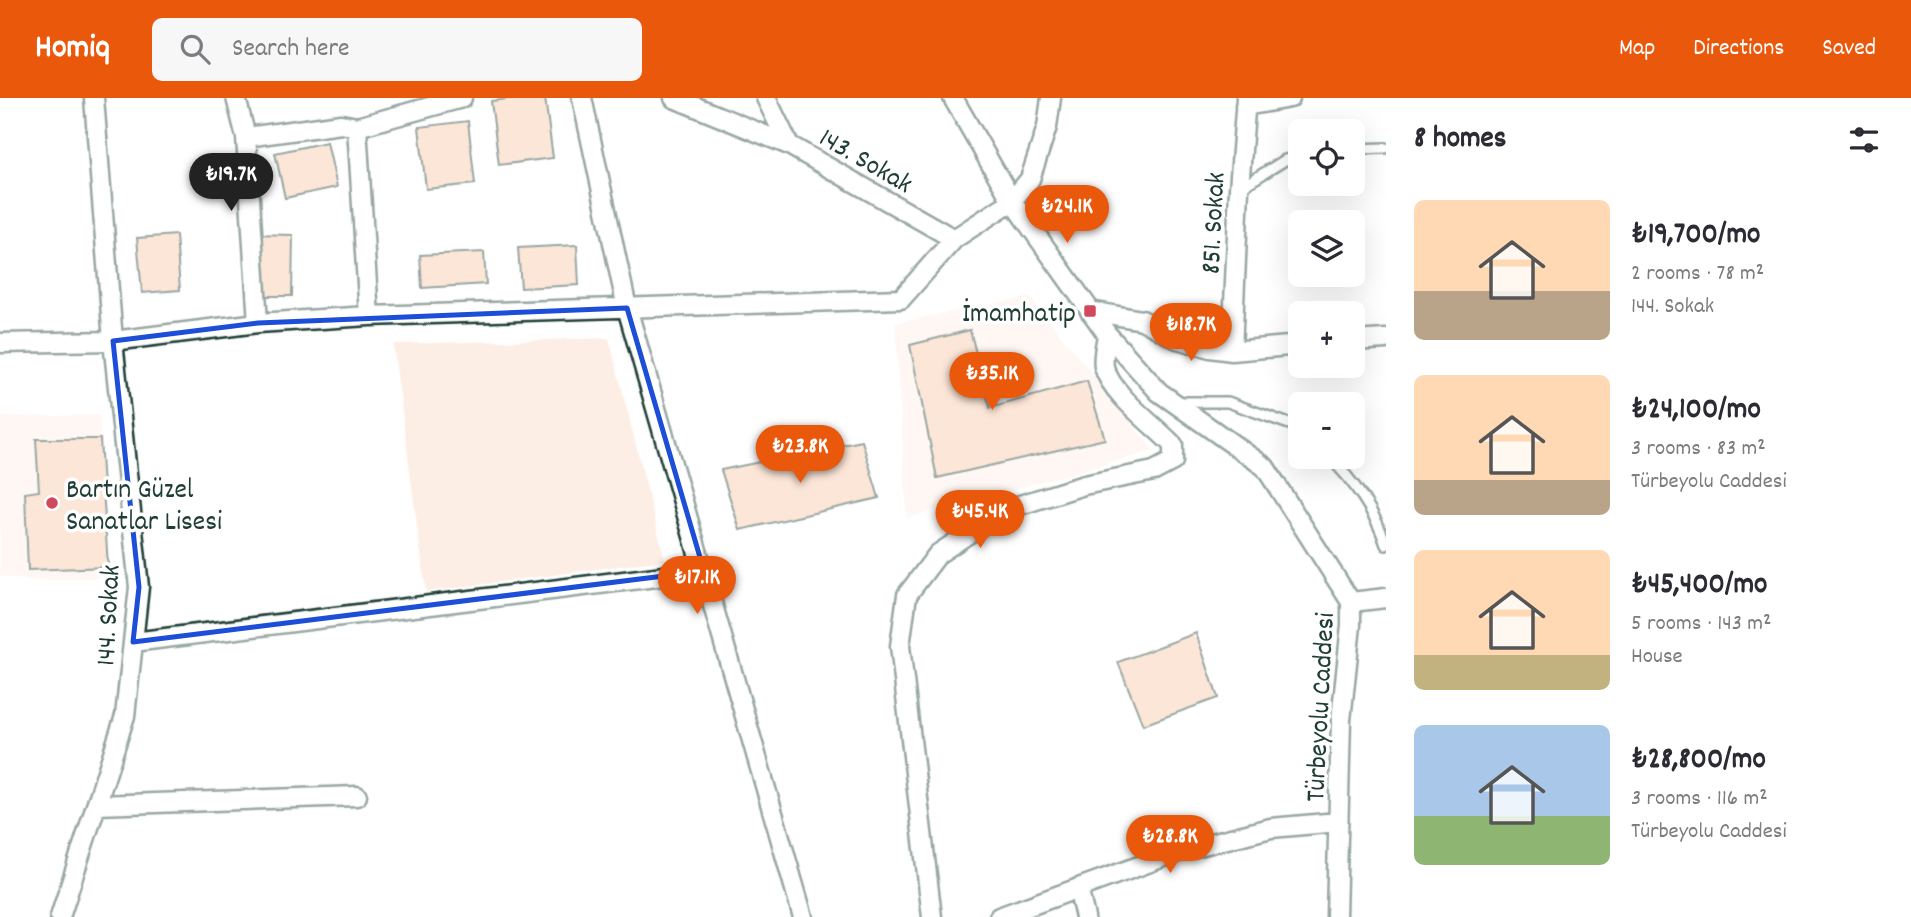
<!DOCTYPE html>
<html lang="en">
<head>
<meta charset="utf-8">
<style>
  :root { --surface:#fff; --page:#f7f7f7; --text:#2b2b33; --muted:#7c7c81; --accent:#ea580c }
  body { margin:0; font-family:Dekko,sans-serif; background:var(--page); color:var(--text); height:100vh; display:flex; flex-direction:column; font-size:26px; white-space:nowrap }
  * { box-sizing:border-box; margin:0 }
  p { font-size:23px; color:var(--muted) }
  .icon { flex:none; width:38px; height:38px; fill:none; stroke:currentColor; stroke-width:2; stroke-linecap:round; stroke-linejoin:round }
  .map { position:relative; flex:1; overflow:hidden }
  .side { display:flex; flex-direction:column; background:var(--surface); width:525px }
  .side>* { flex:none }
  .controls { position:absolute; left:1288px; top:21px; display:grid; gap:14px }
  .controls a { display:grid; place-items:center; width:77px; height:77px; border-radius:10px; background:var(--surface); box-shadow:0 7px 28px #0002; font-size:35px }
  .price { position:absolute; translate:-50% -60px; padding:0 16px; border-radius:24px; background:var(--accent); color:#fff; font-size:23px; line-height:46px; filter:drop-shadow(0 2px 4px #0008) }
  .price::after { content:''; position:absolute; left:50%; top:42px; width:21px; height:16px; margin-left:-10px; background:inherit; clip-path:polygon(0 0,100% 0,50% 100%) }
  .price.current { background:#222; color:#fff }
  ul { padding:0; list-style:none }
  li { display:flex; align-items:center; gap:21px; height:175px; padding:0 28px }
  li span { display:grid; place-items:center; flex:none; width:196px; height:140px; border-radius:10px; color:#555 }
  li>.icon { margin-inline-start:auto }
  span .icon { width:84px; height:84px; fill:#fffc; stroke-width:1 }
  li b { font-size:30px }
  h2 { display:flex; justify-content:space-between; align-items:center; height:84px; padding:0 28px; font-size:30px }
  header { display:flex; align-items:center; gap:42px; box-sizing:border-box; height:98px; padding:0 35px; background:var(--accent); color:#fff }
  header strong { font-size:33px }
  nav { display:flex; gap:38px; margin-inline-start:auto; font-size:24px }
  .search { width:490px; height:63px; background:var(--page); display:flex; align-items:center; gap:18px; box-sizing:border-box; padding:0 24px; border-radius:10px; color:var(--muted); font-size:26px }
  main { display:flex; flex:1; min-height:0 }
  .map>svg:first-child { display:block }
  .built { fill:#fdeee5 }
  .building { fill:#f8c8a7; stroke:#1f3d34; stroke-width:2 }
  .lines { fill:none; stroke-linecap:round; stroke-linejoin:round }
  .lane-casing { stroke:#1f3d34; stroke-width:14 }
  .street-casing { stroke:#1f3d34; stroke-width:23 }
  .lane { stroke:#fff; stroke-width:9 }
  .street { stroke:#fff; stroke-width:18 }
  .marked { fill:none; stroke:#1d4ed8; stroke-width:5; stroke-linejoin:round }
  .poi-dot { fill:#d1495b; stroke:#fff; stroke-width:2.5 }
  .labels { text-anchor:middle; stroke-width:7; stroke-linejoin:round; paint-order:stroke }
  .street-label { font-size:28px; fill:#1f3d34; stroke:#fff }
  .poi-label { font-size:28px; fill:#1f3d34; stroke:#fff; text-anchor:end }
</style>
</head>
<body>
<header>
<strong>Homiq</strong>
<div class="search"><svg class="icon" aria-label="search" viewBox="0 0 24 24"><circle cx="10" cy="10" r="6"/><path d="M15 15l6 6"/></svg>Search here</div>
<nav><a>Map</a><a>Directions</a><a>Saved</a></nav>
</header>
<main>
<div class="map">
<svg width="1386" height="819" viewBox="0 0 1386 819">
  <rect width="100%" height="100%" fill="#fff"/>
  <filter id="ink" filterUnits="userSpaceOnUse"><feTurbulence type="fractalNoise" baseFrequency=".0143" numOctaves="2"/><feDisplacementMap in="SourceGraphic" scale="14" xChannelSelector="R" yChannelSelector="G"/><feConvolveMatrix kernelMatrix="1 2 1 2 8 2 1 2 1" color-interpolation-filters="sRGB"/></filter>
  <g filter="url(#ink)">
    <path class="built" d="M1030,199L1154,353L907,420L895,225Z
      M609,240L665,462L426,494L393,246Z
      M99,317L109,479L30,483L0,478V319Z"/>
    <path class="building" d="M516,0H545L553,60L499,67L491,3Z
      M468,23L475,86L426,91L419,29Z
      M327,44L337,89L285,100L275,55Z
      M252,136L293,137L292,198H251Z
      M176,137L180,192L142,195L137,140Z
      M577,147L579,187L521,190L518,150Z
      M484,154L486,186L422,190L420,157Z
      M970,232L990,310L1087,283L1105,341L937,380L910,247Z
      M36,341H100L108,469L28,472L25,395L39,393Z
      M862,343L879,400L740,432L721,372Z
      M1196,535L1218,600L1143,627L1118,564Z"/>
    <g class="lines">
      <defs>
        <path id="lane" d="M1353,51L1386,50
          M1240,90L1285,62L1300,58
          M1177,304H1228L1300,330
          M1329,359C1353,382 1376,415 1386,447"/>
        <path id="street" d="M236,0L246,39L258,225
          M582,0L627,210L803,819
          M674,0L789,47L954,141
          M766,0L789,47
          M953,0L1012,103L1107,236L1159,294L1265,369L1351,504V527L1341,622L1336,819
          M1245,8L1290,0
          M357,29L369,218
          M246,39L341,26L357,29L462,0
          M1090,213L1142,222L1177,241L1210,250L1232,253L1300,247
          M1353,243L1386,241
          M0,245L113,243L258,225L369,218L901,201L954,141L1012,103L1030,81L1047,29L1051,0
          M1232,253L1239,91L1246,0
          M1351,504L1386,500
          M133,544L704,473
          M97,707L357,698
          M1078,790L1085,819
          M60,819L125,618L139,489L113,243L94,0
          M932,819L900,548L907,497L938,456L1004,412L1084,387L1154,373L1173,363V347C1154,327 1111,296 1104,269C1102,259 1106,246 1107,236
          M999,819L1183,752L1271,730L1338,724"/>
      </defs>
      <use href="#lane" class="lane-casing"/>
      <use href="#street" class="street-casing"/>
      <use href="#lane" class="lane"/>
      <use href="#street" class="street"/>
    </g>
  </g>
  <path d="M0 0H1386V819H0ZM627,210L704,473L133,544L139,489L113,243L258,225Z" fill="#fff" fill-opacity=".55" fill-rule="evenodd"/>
  <path class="marked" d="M627,210L704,473L133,544L139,489L113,243L258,225Z"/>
  <g class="poi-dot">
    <rect x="1083" y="206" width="14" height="14" rx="3.5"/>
    <circle cx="52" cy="405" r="7"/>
  </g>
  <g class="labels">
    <g class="street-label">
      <text transform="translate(867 61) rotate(30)" y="10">143. Sokak</text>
      <text transform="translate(1211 125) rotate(-87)" y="10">851. Sokak</text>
      <text transform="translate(106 517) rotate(-87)" y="10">144. Sokak</text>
      <text transform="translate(1318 609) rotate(-87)" y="10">Türbeyolu Caddesi</text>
    </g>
    <g class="poi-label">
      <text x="1076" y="223">İmamhatip</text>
      <text x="66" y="399" text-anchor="start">Bartın Güzel<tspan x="66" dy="32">Sanatlar Lisesi</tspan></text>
    </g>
  </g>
</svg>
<div class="controls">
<a><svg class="icon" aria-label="locate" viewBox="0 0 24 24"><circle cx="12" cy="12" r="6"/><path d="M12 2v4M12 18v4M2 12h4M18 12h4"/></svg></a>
<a><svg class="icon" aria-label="layers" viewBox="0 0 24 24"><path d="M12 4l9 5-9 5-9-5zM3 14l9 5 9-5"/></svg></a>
<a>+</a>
<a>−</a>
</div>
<b class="price current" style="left:231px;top:115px">₺19.7K</b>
<b class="price" style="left:1067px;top:147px">₺24.1K</b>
<b class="price" style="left:1191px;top:265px">₺18.7K</b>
<b class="price" style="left:992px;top:314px">₺35.1K</b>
<b class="price" style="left:800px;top:387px">₺23.8K</b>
<b class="price" style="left:980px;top:452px">₺45.4K</b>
<b class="price" style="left:697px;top:518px">₺17.1K</b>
<b class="price" style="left:1170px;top:777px">₺28.8K</b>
</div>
<section class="side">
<h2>8 homes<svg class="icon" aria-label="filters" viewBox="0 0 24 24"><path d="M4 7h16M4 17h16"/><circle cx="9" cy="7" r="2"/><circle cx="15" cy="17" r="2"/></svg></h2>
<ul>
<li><span style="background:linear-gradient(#ffd9b3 65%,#b9a48a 0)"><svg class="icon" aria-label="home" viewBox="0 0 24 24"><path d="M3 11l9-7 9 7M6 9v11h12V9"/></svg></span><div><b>₺19,700/mo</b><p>2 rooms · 78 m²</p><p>144. Sokak</p></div></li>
<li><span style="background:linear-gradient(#ffd9b3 75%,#b9a48a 0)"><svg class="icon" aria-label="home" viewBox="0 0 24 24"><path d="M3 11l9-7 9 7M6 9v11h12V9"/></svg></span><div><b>₺24,100/mo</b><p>3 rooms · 83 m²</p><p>Türbeyolu Caddesi</p></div></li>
<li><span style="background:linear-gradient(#ffd9b3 75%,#c2b280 0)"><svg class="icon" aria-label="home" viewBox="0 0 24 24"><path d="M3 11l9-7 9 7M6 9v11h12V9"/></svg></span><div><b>₺45,400/mo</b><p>5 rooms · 143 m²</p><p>House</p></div></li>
<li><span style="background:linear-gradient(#a9c7e8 65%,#8fb573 0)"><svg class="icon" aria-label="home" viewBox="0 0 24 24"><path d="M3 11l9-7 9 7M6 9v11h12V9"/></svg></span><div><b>₺28,800/mo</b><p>3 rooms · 116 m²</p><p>Türbeyolu Caddesi</p></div></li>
</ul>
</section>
</main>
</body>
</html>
